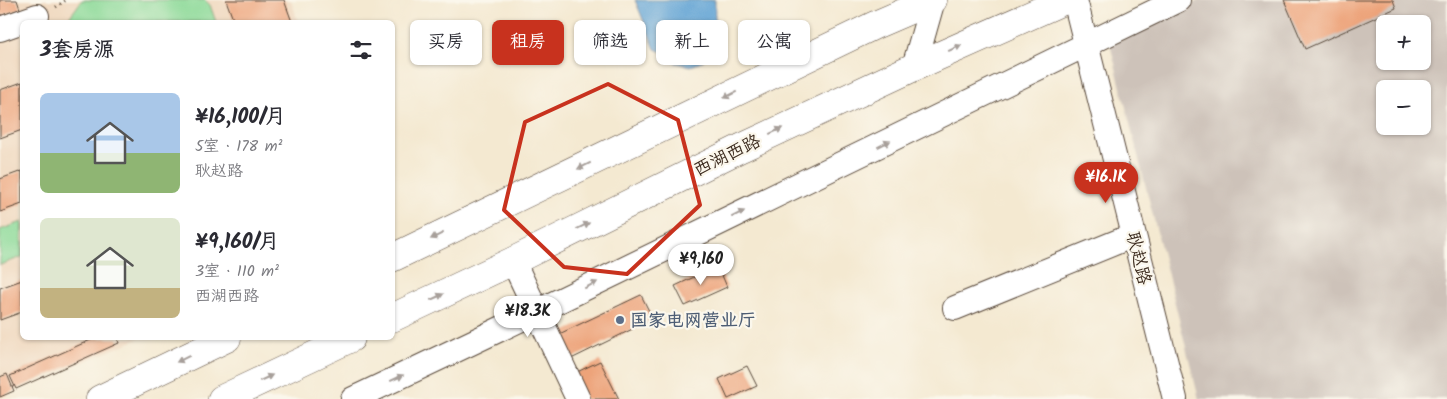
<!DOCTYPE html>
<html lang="zh">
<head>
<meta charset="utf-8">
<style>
  :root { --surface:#fff; --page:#f2f2f3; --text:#2b2b33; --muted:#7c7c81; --accent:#c8321e }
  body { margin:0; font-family:Kalam,"LXGW WenKai TC",sans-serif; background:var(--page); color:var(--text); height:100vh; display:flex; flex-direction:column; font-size:19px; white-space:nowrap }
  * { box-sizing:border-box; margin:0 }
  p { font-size:16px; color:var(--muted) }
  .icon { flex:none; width:28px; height:28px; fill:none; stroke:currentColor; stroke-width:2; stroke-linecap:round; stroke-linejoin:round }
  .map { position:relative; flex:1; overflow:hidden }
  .sheet { position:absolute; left:20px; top:20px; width:375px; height:320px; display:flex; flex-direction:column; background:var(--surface); border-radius:8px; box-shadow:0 1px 4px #0004 }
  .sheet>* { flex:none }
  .banner { position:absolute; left:410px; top:20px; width:475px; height:45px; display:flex; gap:10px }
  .tools { position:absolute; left:1376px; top:15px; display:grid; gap:10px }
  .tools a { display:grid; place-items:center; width:55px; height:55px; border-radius:8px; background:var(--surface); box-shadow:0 1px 4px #0004; font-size:25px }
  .price { position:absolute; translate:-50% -42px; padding:0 11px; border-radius:18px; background:#fff; color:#222; font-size:16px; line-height:32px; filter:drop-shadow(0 1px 2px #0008) }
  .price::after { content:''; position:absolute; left:50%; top:30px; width:15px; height:11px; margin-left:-8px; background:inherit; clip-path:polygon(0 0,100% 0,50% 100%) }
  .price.on { background:var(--accent); color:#fff }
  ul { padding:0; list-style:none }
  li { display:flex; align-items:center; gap:15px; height:125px; padding:0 20px }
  li span { display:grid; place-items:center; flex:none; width:140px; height:100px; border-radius:8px; color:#555 }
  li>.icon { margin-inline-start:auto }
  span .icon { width:60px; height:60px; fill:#fffc; stroke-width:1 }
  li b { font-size:21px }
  h2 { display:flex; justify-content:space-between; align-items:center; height:60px; padding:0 20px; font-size:21px }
  .chip { padding:0 18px; border-radius:8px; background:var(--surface); box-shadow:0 1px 4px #0004; font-size:18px; line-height:45px }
  .chip.on { background:var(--accent); color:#fff }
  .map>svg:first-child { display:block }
  .built { fill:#efd6bb }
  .industrial { fill:#cdc2b9; fill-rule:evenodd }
  .green { fill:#8ad997; stroke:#62825a }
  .water { fill:#5fa2d4; stroke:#4d6679 }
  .building { fill:#eda379 }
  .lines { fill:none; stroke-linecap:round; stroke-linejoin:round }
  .minor-casing { stroke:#574739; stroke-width:26 }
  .major-casing { stroke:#574739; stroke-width:29 }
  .path { stroke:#574739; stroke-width:3; stroke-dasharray:1 4; stroke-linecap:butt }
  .minor { stroke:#fff; stroke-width:24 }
  .major { stroke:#fff; stroke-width:28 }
  .oneway { fill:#a79f9a }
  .marked { fill:none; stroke:#c8321e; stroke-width:4; stroke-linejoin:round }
  .service-dot { fill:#5c6f8a; stroke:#fbf7ec; stroke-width:2 }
  .labels { text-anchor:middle; stroke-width:4.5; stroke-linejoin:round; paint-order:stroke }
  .street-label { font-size:18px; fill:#3b2a1e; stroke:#fbf7ec }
  .service-label { font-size:18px; font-weight:bold; fill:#4e5e75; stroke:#fbf7ec; text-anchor:start }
</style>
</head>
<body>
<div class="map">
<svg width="1447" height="399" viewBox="0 0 1447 399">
  <rect width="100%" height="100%" fill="#fbf7ec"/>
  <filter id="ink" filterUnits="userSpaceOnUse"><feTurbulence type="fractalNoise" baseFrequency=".02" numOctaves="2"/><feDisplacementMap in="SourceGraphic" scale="10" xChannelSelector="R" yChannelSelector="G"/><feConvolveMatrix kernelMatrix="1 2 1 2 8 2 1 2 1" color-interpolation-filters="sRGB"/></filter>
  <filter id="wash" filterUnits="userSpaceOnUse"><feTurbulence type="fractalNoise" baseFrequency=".0096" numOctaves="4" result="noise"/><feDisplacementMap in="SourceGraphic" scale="20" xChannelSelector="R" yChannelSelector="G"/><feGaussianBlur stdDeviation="1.12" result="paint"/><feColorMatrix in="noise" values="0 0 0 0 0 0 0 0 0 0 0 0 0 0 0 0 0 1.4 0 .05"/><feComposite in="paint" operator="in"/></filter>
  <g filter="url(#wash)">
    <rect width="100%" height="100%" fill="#f4e9d1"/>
    <path class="built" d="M0,0H291L298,22H22V338H140L0,397Z"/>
    <path class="industrial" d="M1201,0H1447V399H1199L1110,44ZM1385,24H1422V61H1385ZM1385,89H1422V126H1385Z"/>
    <path class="green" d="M82,0H205L210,5L216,22H66Z
      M22,222V257L0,265V230Z"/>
    <path class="water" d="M635,0H715V47L710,56L699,63L691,66L676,63L666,54L655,49Z"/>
    <g id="blocks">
      <path class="building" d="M0,0H17L20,9L0,16Z
        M226,0H284L292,22H234Z
        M1284,0H1393L1396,8L1305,49Z
        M22,82V130L0,138V90Z
        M22,171V204L0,212V179Z
        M718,266L727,287L685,306L675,286Z
        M22,280V312L0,320V288Z
        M641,295L653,319L567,361L555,336Z
        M95,338H117L119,343L16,389L10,376Z
        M600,361L619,399H586L573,374Z
        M747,366L757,386L728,399L719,379Z
        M7,374L14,391L0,397V377Z"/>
    </g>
  </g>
  <g filter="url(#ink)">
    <use href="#blocks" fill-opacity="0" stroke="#574739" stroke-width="1"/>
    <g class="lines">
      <defs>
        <path id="minor" d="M1075,0L1175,399
          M0,29L37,16
          M914,67L933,0
          M513,261L578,399
          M955,308L1134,235
          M353,399L536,312L1178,0"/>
        <path id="major" d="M392,258L875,25L933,0
          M392,318L513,261L741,148L914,67L1065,0
          M100,399L227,338
          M222,399L351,338"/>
      </defs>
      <use href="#minor" class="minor-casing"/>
      <use href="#major" class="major-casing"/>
      <path class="path" d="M56,7L66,0"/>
      <use href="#minor" class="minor"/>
      <use href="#major" class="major"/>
    </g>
    <defs><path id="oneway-solid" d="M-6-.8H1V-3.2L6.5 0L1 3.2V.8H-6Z" transform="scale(1.25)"/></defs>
    <g class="oneway">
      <use href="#oneway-solid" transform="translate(955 48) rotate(-24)"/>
      <use href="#oneway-solid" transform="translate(730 95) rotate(154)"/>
      <use href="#oneway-solid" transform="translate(776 131) rotate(-25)"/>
      <use href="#oneway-solid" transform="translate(884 144) rotate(-26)"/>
      <use href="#oneway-solid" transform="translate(584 166) rotate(154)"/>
      <use href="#oneway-solid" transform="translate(738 214) rotate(-26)"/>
      <use href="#oneway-solid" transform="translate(583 226) rotate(-26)"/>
      <use href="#oneway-solid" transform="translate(437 236) rotate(154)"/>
      <use href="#oneway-solid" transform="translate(591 285) rotate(-26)"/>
      <use href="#oneway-solid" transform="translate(437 297) rotate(-25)"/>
      <use href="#oneway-solid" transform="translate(183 359) rotate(154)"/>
      <use href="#oneway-solid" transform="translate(266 378) rotate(-25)"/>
      <use href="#oneway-solid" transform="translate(397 378) rotate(-25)"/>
    </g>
  </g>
  <path class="marked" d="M608,84L678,120L700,205L627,274L564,267L504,210L525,122Z"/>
  <circle class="service-dot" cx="620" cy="320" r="5"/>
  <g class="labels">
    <g class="street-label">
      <text transform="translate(727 155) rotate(-26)" y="6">西湖西路</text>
      <text transform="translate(1139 258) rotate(76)" y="6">耿赵路</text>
    </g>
    <g class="service-label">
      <text x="630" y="326">国家电网营业厅</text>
    </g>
  </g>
</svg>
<div class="tools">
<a>+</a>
<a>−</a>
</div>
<b class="price on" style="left:1106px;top:204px">¥16.1K</b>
<b class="price" style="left:701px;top:286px">¥9,160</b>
<b class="price" style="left:528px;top:338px">¥18.3K</b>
<div class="banner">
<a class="chip">买房</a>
<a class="chip on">租房</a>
<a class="chip">筛选</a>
<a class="chip">新上</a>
<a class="chip">公寓</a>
</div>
<section class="sheet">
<h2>3套房源<svg class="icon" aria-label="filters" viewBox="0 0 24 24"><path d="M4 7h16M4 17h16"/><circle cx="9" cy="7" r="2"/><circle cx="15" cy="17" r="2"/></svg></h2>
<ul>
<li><span style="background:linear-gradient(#a9c7e8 60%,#8fb573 0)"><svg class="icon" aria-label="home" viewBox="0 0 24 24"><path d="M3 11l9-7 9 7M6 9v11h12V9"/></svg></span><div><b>¥16,100/月</b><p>5室 · 178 m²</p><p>耿赵路</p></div></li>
<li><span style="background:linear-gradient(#dfe7d0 70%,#c2b280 0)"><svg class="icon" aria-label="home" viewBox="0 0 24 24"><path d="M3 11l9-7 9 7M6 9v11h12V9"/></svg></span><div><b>¥9,160/月</b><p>3室 · 110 m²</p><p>西湖西路</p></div></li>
</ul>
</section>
</div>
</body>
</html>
